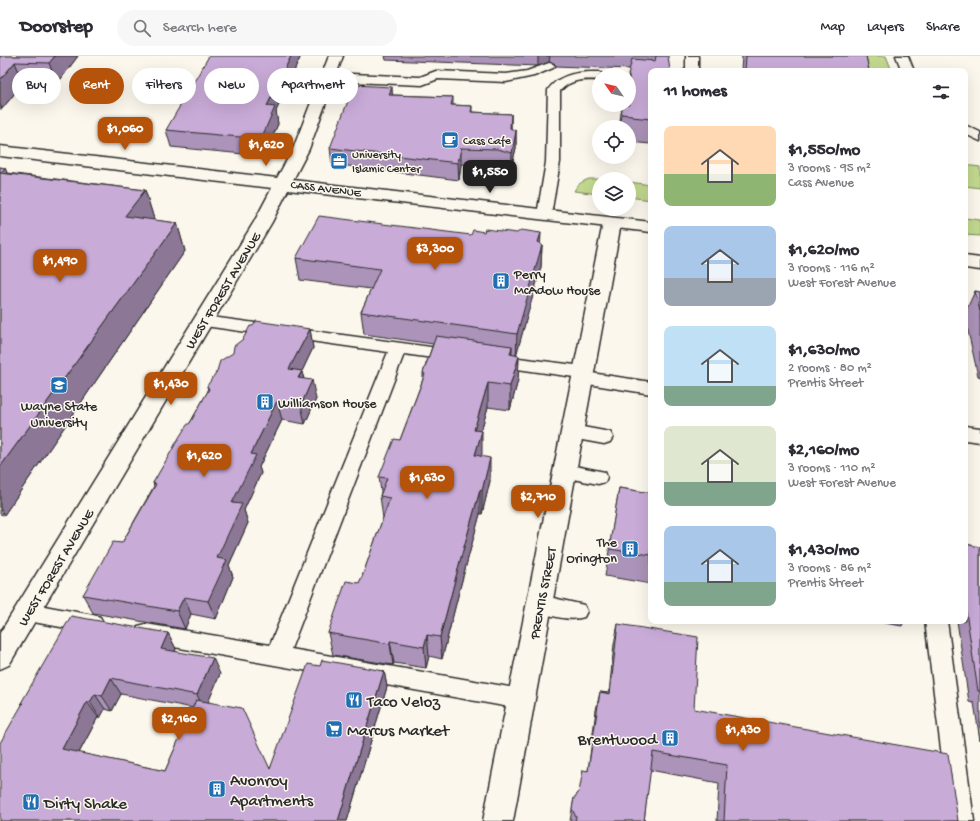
<!DOCTYPE html>
<html lang="en">
<head>
<meta charset="utf-8">
<style>
  :root { --surface:#fff; --page:#f7f7f7; --text:#2b2b33; --muted:#7c7c81; --line:#e1e1e2; --accent:#b45309 }
  body { margin:0; font-family:"Gochi Hand",sans-serif; background:var(--page); color:var(--text); height:100vh; display:flex; flex-direction:column; font-size:15px; white-space:nowrap }
  * { box-sizing:border-box; margin:0 }
  p { font-size:13px; color:var(--muted) }
  .icon { flex:none; width:22px; height:22px; fill:none; stroke:currentColor; stroke-width:2; stroke-linecap:round; stroke-linejoin:round }
  .map { position:relative; flex:1; overflow:hidden }
  .sheet { position:absolute; left:648px; top:12px; width:320px; height:556px; display:flex; flex-direction:column; background:var(--surface); border-radius:8px; box-shadow:0 4px 16px #0002 }
  .sheet>* { flex:none }
  .guide { position:absolute; left:12px; top:12px; width:380px; height:36px; display:flex; gap:8px }
  .needle { width:26px; rotate:304deg }
  .tools { position:absolute; left:592px; top:12px; display:grid; gap:8px }
  .tools a { display:grid; place-items:center; width:44px; height:44px; border-radius:50%; background:var(--surface); box-shadow:0 4px 16px #0002; font-size:20px }
  .price { position:absolute; translate:-50% -34px; padding:0 9px; border-radius:8px; background:var(--accent); color:#fff; font-size:13px; line-height:26px; filter:drop-shadow(0 1px 2px #0008) }
  .price::after { content:''; position:absolute; left:50%; top:24px; width:12px; height:9px; margin-left:-6px; background:inherit; clip-path:polygon(0 0,100% 0,50% 100%) }
  .price.current { background:#222; color:#fff }
  ul { padding:0; list-style:none }
  li { display:flex; align-items:center; gap:12px; height:100px; padding:0 16px }
  li span { display:grid; place-items:center; flex:none; width:112px; height:80px; border-radius:8px; color:#555 }
  li>.icon { margin-inline-start:auto }
  span .icon { width:48px; height:48px; fill:#fffc; stroke-width:1 }
  li b { font-size:17px }
  h2 { display:flex; justify-content:space-between; align-items:center; height:48px; padding:0 16px; font-size:17px }
  .pill { padding:0 14px; border-radius:18px; background:var(--surface); box-shadow:0 4px 16px #0002; font-size:14px; line-height:36px }
  .pill.current { background:var(--accent); color:#fff }
  header { display:flex; align-items:center; gap:24px; box-sizing:border-box; height:56px; padding:0 20px; background:var(--surface); border-bottom:1px solid var(--line) }
  header strong { font-size:19px }
  nav { display:flex; gap:22px; margin-inline-start:auto; font-size:14px }
  .search { width:280px; height:36px; background:var(--page); display:flex; align-items:center; gap:10px; box-sizing:border-box; padding:0 14px; border-radius:22px; color:var(--muted); font-size:15px }
  .map>svg:first-child { display:block }
  .green { fill:#c2d88e; stroke:#76825c }
  .lines { fill:none; stroke-linecap:round; stroke-linejoin:round }
  .lane-casing { stroke:#2b2b2b; stroke-width:3 }
  .street-casing { stroke:#2b2b2b; stroke-width:3 }
  .secondary-casing { stroke:#2b2b2b; stroke-width:3 }
  .lane { fill:#fbf7ec; fill-rule:evenodd }
  .street { fill:#fbf7ec; fill-rule:evenodd }
  .secondary { fill:#fbf7ec; fill-rule:evenodd }
  .wall { fill:#ac93b9; stroke:#2b2b2b; fill-rule:evenodd }
  .shaded-wall { fill:#8c7896; stroke:#2b2b2b }
  .building { fill:#c8abd7; stroke:#2b2b2b }
  .labels { text-anchor:middle; stroke-width:3; stroke-linejoin:round; paint-order:stroke }
  .far-poi-label { font-size:12px; fill:#2b2b2b; stroke:#fbf7ec; text-anchor:start }
  .far-street-label { font-size:12px; fill:#2b2b2b; stroke:#fbf7ec }
  .poi-label { font-size:14px; fill:#2b2b2b; stroke:#fbf7ec; text-anchor:start }
  .street-label { font-size:14px; fill:#2b2b2b; stroke:#fbf7ec }
  .near-poi-label { font-size:17px; fill:#2b2b2b; stroke:#fbf7ec; text-anchor:start }
</style>
</head>
<body>
<header>
<strong>Doorstep</strong>
<div class="search"><svg class="icon" aria-label="search" viewBox="0 0 24 24"><circle cx="10" cy="10" r="6"/><path d="M15 15l6 6"/></svg>Search here</div>
<nav><a>Map</a><a>Layers</a><a>Share</a></nav>
</header>
<div class="map">
<svg width="980" height="765" viewBox="0 0 980 765">
  <rect width="100%" height="100%" fill="#fbf7ec"/>
  <filter id="ink" filterUnits="userSpaceOnUse"><feTurbulence type="fractalNoise" baseFrequency=".025" numOctaves="2"/><feDisplacementMap in="SourceGraphic" scale="8" xChannelSelector="R" yChannelSelector="G"/><feConvolveMatrix kernelMatrix="1 2 1 2 8 2 1 2 1" color-interpolation-filters="sRGB"/></filter>
  <g filter="url(#ink)">
    <path class="green" d="M802,0H886L892,15H858Z
      M965,109L980,111V132L965,130Z
      M589,123H599V138L574,135C578,128 581,126 589,123Z
      M629,126L651,129V144L629,141Z
      M965,162L980,164V180L965,179Z"/>
    <g class="lines">
      <defs>
        <path id="lane" d="M686,0H698V12L696,15H684L686,12Z
          M896,0H908L914,15H902Z
          M549,7L553,8L555,10L553,12L534,20L506,26L438,23L422,29L329,25L325,24L323,21L325,18L329,17L420,21L436,15L506,18L527,15Z
          M593,16H599L604,19H599V24C584,23 571,23 560,35V106L551,159L549,162L544,163L539,162L537,159L546,106L548,34C558,19 576,16 593,16Z
          M965,69L980,76V85L965,78Z
          M204,260L460,295L462,299L460,303L454,305L404,298L291,593L521,633L529,636L532,643L529,650L521,653L146,586L138,584L135,577L138,570L146,568L270,589L388,296L198,269L196,265L198,261Z
          M495,299L583,310L589,312L591,317L651,326V338L582,327L576,325L574,321L489,309L487,305L489,301Z
          M572,369L610,376L613,381L610,386L604,388L566,381L563,376L566,371Z
          M965,370L980,372V386L965,384Z
          M565,408L605,416L607,421L605,426L598,428L558,420L556,415L558,410Z
          M540,539L584,549L587,555L584,561C571,566 546,559 533,554L530,548L533,542Z
          M28,547L93,559L100,561L104,568L100,575L93,577L28,565L21,562L18,556L21,550Z
          M925,565H947L974,765H950Z"/>
        <path id="street" d="M612,162L618,163L621,167L513,765H483L603,167L606,163Z"/>
        <path id="secondary" d="M329,0H343L309,93L293,124L651,166V176L288,134L272,166L9,609L0,613V577L254,166L272,132L0,100V90L277,122L293,93Z
          M965,200L980,202V214L965,212Z"/>
      </defs>
      <use href="#lane" class="lane-casing"/>
      <use href="#street" class="street-casing"/>
      <use href="#secondary" class="secondary-casing"/>
      <use href="#lane" class="lane"/>
      <use href="#street" class="street"/>
      <use href="#secondary" class="secondary"/>
    </g>
    <path class="wall" d="M0,0H78L57,28L23,27L2,53H0Z
      M385,0H668L651,15V88L629,86V71H619L621,58L630,13L556,10L554,7L549,6L538,10L386,4Z
      M742,0H866L869,15H741Z
      M300,2L276,55L278,68L264,100L171,91L166,74Z
      M393,39L453,41V49L472,50V56L511,58V73L516,75V92L511,113L496,109L461,108L459,124L332,108L330,92Z
      M0,111L5,112L7,117L145,134L154,163L153,164L177,167L185,195L4,459L0,458Z
      M540,188L542,189L541,211L516,299L519,300L518,324L510,354L488,351L481,375V400L490,425L482,458H480L461,528L442,603L429,600L426,612L394,607L393,609L333,599L328,577L359,527L362,521L383,462L380,440L381,436L379,421L400,384L423,323V317L433,288L364,278L361,256L371,233L300,224L296,202Z
      M975,235L980,236V321L978,320L965,261V257Z
      M310,273L313,292L302,315L304,323L316,343L305,368L282,364L259,411L261,417L244,454L248,467L229,509L233,521L216,563L191,558L185,573L93,557L83,539L122,487L154,430L153,427L190,367L208,335L207,330Z
      M619,432L651,437V528L605,520Z
      M965,488L980,491V684L974,647L969,646L957,565H965Z
      M873,565H904L902,570Z
      M618,568L694,653L958,765H717L719,727L650,714L644,765H645H570L574,742L579,736L588,715L596,654L600,636L609,637L614,588Z
      M168,577L176,593L175,595L220,618L208,646L270,713L320,610L384,615L387,631L347,765H0L22,648L21,647ZM121,638L193,652L165,715L79,697L98,661L100,662L105,653L112,655Z"/>
    <path class="shaded-wall" d="M55,0H78L57,28L49,7Z
      M291,0H300V2L276,55L278,68L264,100L261,83L267,50Z
      M538,0H550L549,6L538,10Z
      M15,6L23,27L2,53L0,48V24Z
      M392,31L393,46L389,39Z
      M511,58V74L510,72Z
      M516,75V92L511,113L512,97Z
      M461,92V108L459,124L458,107Z
      M5,112L17,140L0,117Z
      M145,134L154,163L134,189L125,160Z
      M177,167L185,195L4,459L0,452V411Z
      M541,177L540,197L542,189L541,211L516,300L517,278L538,186Z
      M310,273L313,292L294,332L289,313Z
      M512,290V314L510,298Z
      M519,300L518,324L510,354V330Z
      M302,315L306,334L298,322Z
      M312,324L316,343L305,368L301,349Z
      M488,327V351L474,398V374Z
      M277,345L282,364L259,411L261,417L244,454L248,467L229,509L233,521L216,563L208,545L217,502L232,447L251,398Z
      M482,375V399L475,423V399Z
      M490,402V425L482,458V435Z
      M480,434V458L461,528L442,603L440,581L460,505Z
      M184,541L191,558L185,573L177,555Z
      M168,577L176,593L169,609L161,593Z
      M427,579L429,600L426,612L424,591Z
      M390,585L394,607L393,609L390,588Z
      M213,602L220,618L205,654L197,639Z
      M384,615L387,631L347,765H338Z
      M111,622L121,638L112,655L102,640Z
      M95,638L105,653L100,662L90,646Z
      M87,646L98,661L73,708L62,693Z"/>
    <path class="building" d="M0,0H55L49,7L15,6L0,24Z
      M209,0H291L267,50L275,51L261,83L166,74Z
      M656,0H668L670,15H651V63L632,61V59L621,58L623,49H629V19H628L632,3L655,5Z
      M746,0H866L869,15H745Z
      M354,29L392,31L389,39L453,41L451,49L472,50L471,56L511,58L510,72L516,75L512,97L497,93L461,92L458,107L330,92Z
      M0,111L5,112L0,117L145,134L125,160L177,167L0,411Z
      M319,160L471,179L473,174L484,176L485,173L517,177L521,174L541,177L538,186L542,189L517,278L361,256L380,213L296,202Z
      M975,235L980,236V255Z
      M256,265L310,273L289,313L302,315L298,322L312,324L301,349L277,345L251,398L256,399L232,447L242,448L217,502L227,504L208,545L184,541L177,555L83,539L113,486L122,487L156,428L153,427L180,380L187,369L190,367L209,333L207,330L217,315L220,305L233,297L234,290L243,283L250,270H253Z
      M436,280L512,290L510,298L519,300L510,330L488,327L474,374L482,375L475,399L490,402L482,435L480,434L460,505L440,581L427,579L424,591L390,585V588L328,577L346,525L359,527L362,521L390,442L380,440L387,422L379,421L394,383L400,384L425,318L423,317Z
      M619,432L651,437V499L609,493Z
      M965,488L980,491V635H978L965,549Z
      M71,560L168,577L161,593L213,602L197,639L111,622L102,640L95,638L90,646H87L62,693L165,715L196,644L242,652L270,713L308,608L320,610L322,604L384,615L338,765H0V687L23,647H21Z
      M618,568L698,581L694,653L948,698L958,765H724L727,709L653,696L644,765H645H575L576,761L572,753L574,742L579,736L583,714L588,715L600,636L610,638Z"/>
  </g>
  <defs>
    <symbol id="cafe-square" viewBox="-11 -11 22 22"><rect x="-9" y="-9" width="18" height="18" rx="4" fill="#1f6fb2" stroke="#fbf7ec"/><path d="M-5.5-4.5H6V0H3Q3 3.5 0 3.5H-2.5Q-5.5 3.5-5.5 0ZM3-3.2v2h1.7v-2ZM-6 4.5H4V6H-6Z" fill="#fff"/></symbol>
    <symbol id="office-square" viewBox="-11 -11 22 22"><rect x="-9" y="-9" width="18" height="18" rx="4" fill="#1f6fb2" stroke="#fbf7ec"/><path d="M-6-3h4V-5.5h4V-3h4V5H-6ZM-1-4.5V-3h2v-1.5ZM-6 0V1H6V0Z" fill="#fff"/></symbol>
    <symbol id="building-square" viewBox="-11 -11 22 22"><rect x="-9" y="-9" width="18" height="18" rx="4" fill="#1f6fb2" stroke="#fbf7ec"/><path d="M-4-6H4V6H1V3H-1V6H-4ZM-2.5-4.3h1.7v1.8h-1.7ZM.8-4.3h1.7v1.8H.8ZM-2.5-1h1.7V.8h-1.7ZM.8-1h1.7V.8H.8Z" fill="#fff"/></symbol>
    <symbol id="university-square" viewBox="-11 -11 22 22"><rect x="-9" y="-9" width="18" height="18" rx="4" fill="#1f6fb2" stroke="#fbf7ec"/><path d="M0-5L7-2L0 1L-7-2ZM-4 1L0 2.5L4 1V4Q0 6-4 4Z" fill="#fff"/></symbol>
    <symbol id="restaurant-square" viewBox="-11 -11 22 22"><rect x="-9" y="-9" width="18" height="18" rx="4" fill="#1f6fb2" stroke="#fbf7ec"/><path d="M-5-6h1v4h1v-4h1v4h1v-4h1v5L-1.5 .5V6h-2V.5L-5-1ZM5-6V6H3V1.5H1.5Q1.5-4 5-6Z" fill="#fff"/></symbol>
    <symbol id="supermarket-square" viewBox="-11 -11 22 22"><rect x="-9" y="-9" width="18" height="18" rx="4" fill="#1f6fb2" stroke="#fbf7ec"/><path d="M-6-5.5h2.5l.6 2H6L4.5 2H-2.5L-4.4-4H-6ZM-1.5 3.2a1.3 1.3 0 1 0 .1 0ZM3 3.2a1.3 1.3 0 1 0 .1 0Z" fill="#fff"/></symbol>
  </defs>
  <g fill-rule="evenodd">
    <use href="#cafe-square" x="440" y="74" width="20" height="20"/>
    <use href="#office-square" x="329" y="95" width="20" height="20"/>
    <use href="#building-square" x="491" y="215" width="20" height="20"/>
    <use href="#university-square" x="49" y="319" width="20" height="20"/>
    <use href="#building-square" x="255" y="336" width="20" height="20"/>
    <use href="#building-square" x="620" y="483" width="20" height="20"/>
    <use href="#restaurant-square" x="344" y="634" width="20" height="20"/>
    <use href="#supermarket-square" x="324" y="663" width="20" height="20"/>
    <use href="#building-square" x="660" y="672" width="20" height="20"/>
    <use href="#building-square" x="207" y="723" width="20" height="20"/>
    <use href="#restaurant-square" x="21" y="736" width="20" height="20"/>
  </g>
  <g class="labels">
    <g class="far-poi-label">
      <text x="463" y="88">Cass Cafe</text>
      <text x="352" y="102">University<tspan x="352" dy="14">Islamic Center</tspan></text>
    </g>
    <g class="far-street-label">
      <text transform="translate(326 132) rotate(7)" y="4">CASS AVENUE</text>
    </g>
    <g class="poi-label">
      <text x="514" y="222">Perry<tspan x="514" dy="16">McAdow House</tspan></text>
      <text x="278" y="351">Williamson House</text>
      <text x="59" y="354" text-anchor="middle">Wayne State<tspan x="59" dy="16">University</tspan></text>
      <text x="617" y="490" text-anchor="end">The<tspan x="617" dy="16">Orington</tspan></text>
    </g>
    <g class="street-label">
      <text transform="translate(222 234) rotate(-59)" y="5">WEST FOREST AVENUE</text>
      <text transform="translate(55 511) rotate(-59)" y="5">WEST FOREST AVENUE</text>
      <text transform="translate(542 537) rotate(-79)" y="5">PRENTIS STREET</text>
    </g>
    <g class="near-poi-label">
      <text x="367" y="650">Taco Veloz</text>
      <text x="347" y="679">Marcus Market</text>
      <text x="657" y="688" text-anchor="end">Brentwood</text>
      <text x="230" y="729">Avonroy<tspan x="230" dy="20">Apartments</tspan></text>
      <text x="44" y="752">Dirty Shake</text>
    </g>
  </g>
</svg>
<div class="tools">
<a><svg class="needle" viewBox="-14 -14 28 28"><path d="M0-13l5 13h-10z" fill="#e53935"/><path d="M0 13l5-13h-10z" fill="#7c7c81"/></svg></a>
<a><svg class="icon" aria-label="locate" viewBox="0 0 24 24"><circle cx="12" cy="12" r="6"/><path d="M12 2v4M12 18v4M2 12h4M18 12h4"/></svg></a>
<a><svg class="icon" aria-label="layers" viewBox="0 0 24 24"><path d="M12 4l9 5-9 5-9-5zM3 14l9 5 9-5"/></svg></a>
</div>
<b class="price" style="left:125px;top:95px">$1,060</b>
<b class="price" style="left:266px;top:111px">$1,620</b>
<b class="price current" style="left:490px;top:138px">$1,550</b>
<b class="price" style="left:435px;top:215px">$3,300</b>
<b class="price" style="left:60px;top:227px">$1,490</b>
<b class="price" style="left:171px;top:350px">$1,430</b>
<b class="price" style="left:204px;top:422px">$1,620</b>
<b class="price" style="left:427px;top:444px">$1,630</b>
<b class="price" style="left:538px;top:463px">$2,710</b>
<b class="price" style="left:179px;top:685px">$2,160</b>
<b class="price" style="left:743px;top:696px">$1,430</b>
<div class="guide">
<a class="pill">Buy</a>
<a class="pill current">Rent</a>
<a class="pill">Filters</a>
<a class="pill">New</a>
<a class="pill">Apartment</a>
</div>
<section class="sheet">
<h2>11 homes<svg class="icon" aria-label="filters" viewBox="0 0 24 24"><path d="M4 7h16M4 17h16"/><circle cx="9" cy="7" r="2"/><circle cx="15" cy="17" r="2"/></svg></h2>
<ul>
<li><span style="background:linear-gradient(#ffd9b3 60%,#8fb573 0)"><svg class="icon" aria-label="home" viewBox="0 0 24 24"><path d="M3 11l9-7 9 7M6 9v11h12V9"/></svg></span><div><b>$1,550/mo</b><p>3 rooms · 95 m²</p><p>Cass Avenue</p></div></li>
<li><span style="background:linear-gradient(#a9c7e8 65%,#9aa5b1 0)"><svg class="icon" aria-label="home" viewBox="0 0 24 24"><path d="M3 11l9-7 9 7M6 9v11h12V9"/></svg></span><div><b>$1,620/mo</b><p>3 rooms · 116 m²</p><p>West Forest Avenue</p></div></li>
<li><span style="background:linear-gradient(#bfe0f5 75%,#7fa58c 0)"><svg class="icon" aria-label="home" viewBox="0 0 24 24"><path d="M3 11l9-7 9 7M6 9v11h12V9"/></svg></span><div><b>$1,630/mo</b><p>2 rooms · 80 m²</p><p>Prentis Street</p></div></li>
<li><span style="background:linear-gradient(#dfe7d0 70%,#7fa58c 0)"><svg class="icon" aria-label="home" viewBox="0 0 24 24"><path d="M3 11l9-7 9 7M6 9v11h12V9"/></svg></span><div><b>$2,160/mo</b><p>3 rooms · 110 m²</p><p>West Forest Avenue</p></div></li>
<li><span style="background:linear-gradient(#a9c7e8 70%,#7fa58c 0)"><svg class="icon" aria-label="home" viewBox="0 0 24 24"><path d="M3 11l9-7 9 7M6 9v11h12V9"/></svg></span><div><b>$1,430/mo</b><p>3 rooms · 86 m²</p><p>Prentis Street</p></div></li>
</ul>
</section>
</div>
</body>
</html>
